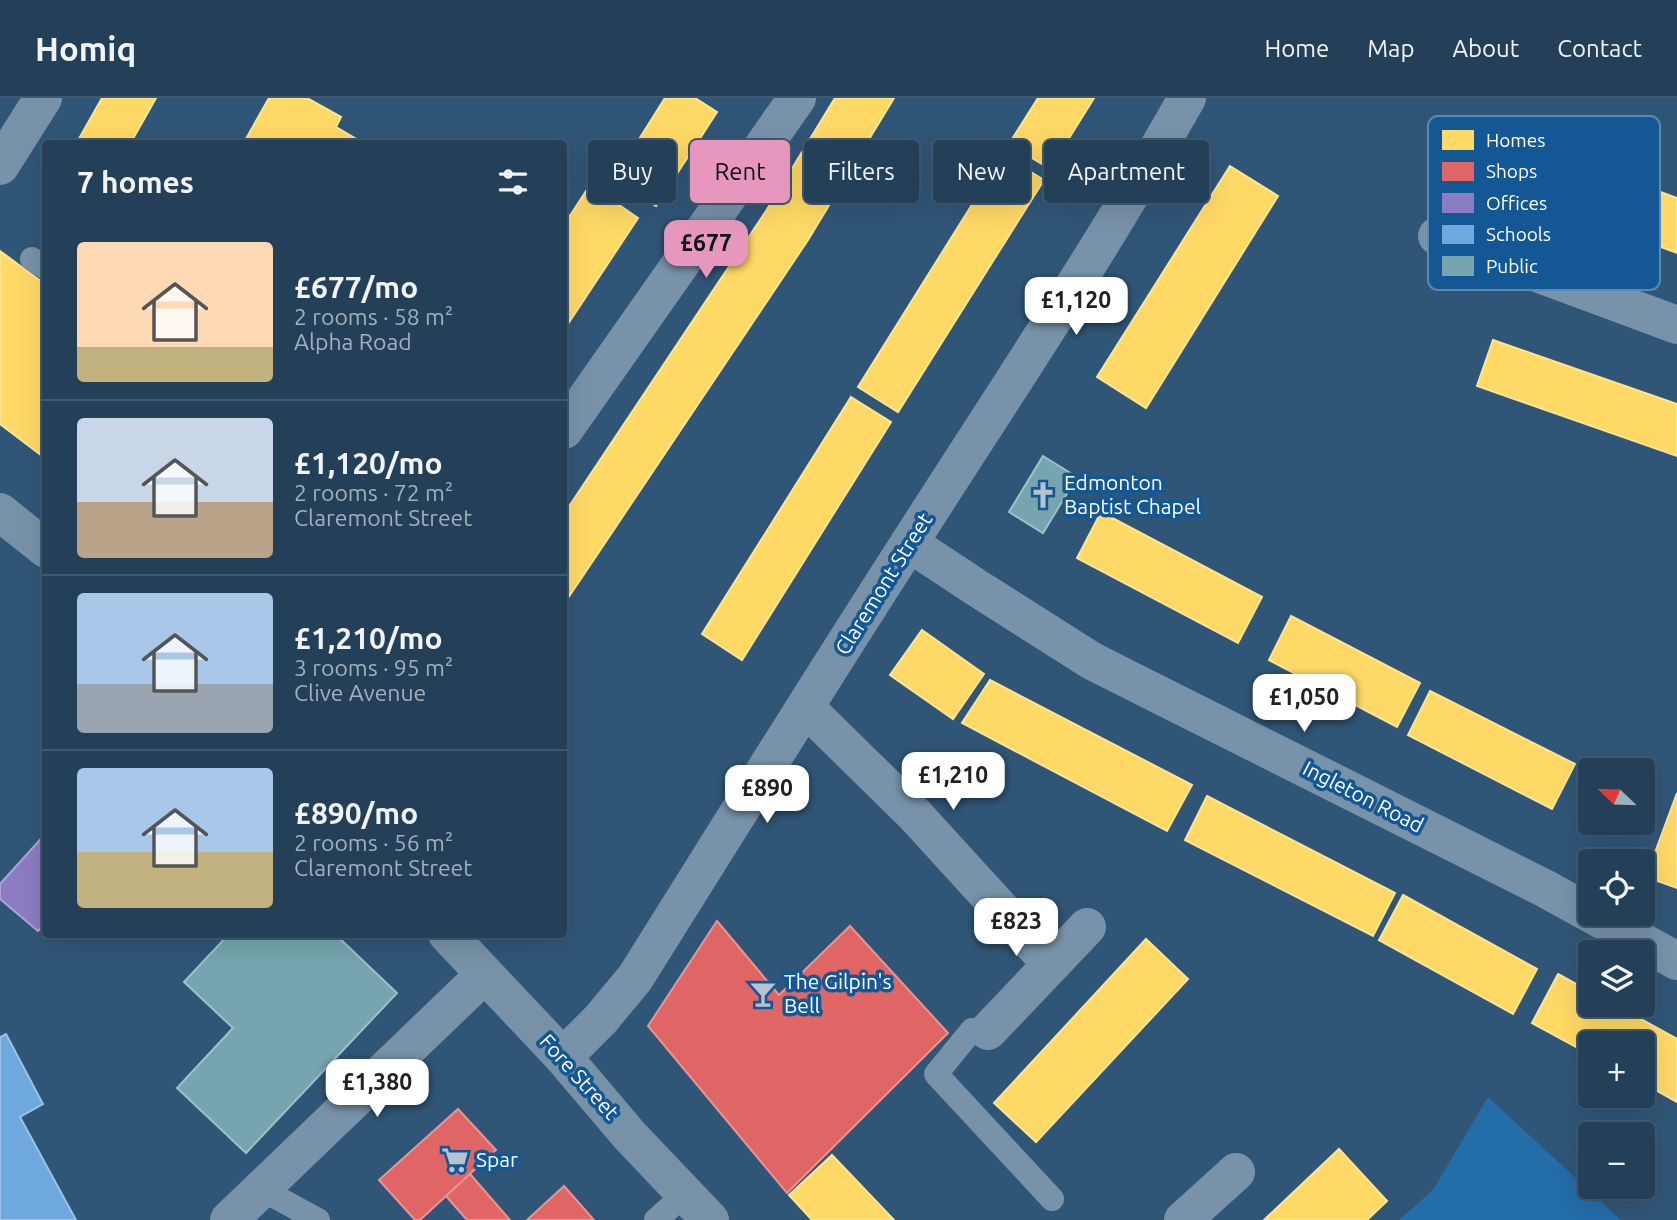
<!DOCTYPE html>
<html lang="en">
<head>
<meta charset="utf-8">
<style>
  :root { --surface:#244059; --page:#2c475f; --text:#f1f3f6; --muted:#a3afba; --line:#41596f; --accent:#e797bd }
  body { margin:0; font-family:Ubuntu,sans-serif; background:var(--page); color:var(--text); height:100vh; display:flex; flex-direction:column; font-size:26px; white-space:nowrap }
  * { box-sizing:border-box; margin:0 }
  p { font-size:23px; color:var(--muted) }
  .icon { flex:none; width:38px; height:38px; fill:none; stroke:currentColor; stroke-width:2; stroke-linecap:round; stroke-linejoin:round }
  .map { position:relative; flex:1; overflow:hidden }
  .drawer { position:absolute; left:42px; top:42px; width:525px; height:798px; display:flex; flex-direction:column; background:var(--surface); border-radius:7px; box-shadow:0 7px 28px #0002,0 0 0 2px var(--line) }
  .drawer>* { flex:none }
  .banner { position:absolute; left:588px; top:42px; width:665px; height:63px; display:flex; gap:14px }
  .needle { width:46px; rotate:293deg }
  .tools { position:absolute; left:1578px; top:660px; display:grid; gap:14px }
  .tools a { display:grid; place-items:center; width:77px; height:77px; border-radius:7px; background:var(--surface); box-shadow:0 7px 28px #0002,0 0 0 2px var(--line); font-size:35px }
  .price { position:absolute; translate:-50% -60px; padding:0 16px; border-radius:14px; background:#fff; color:#222; font-size:23px; line-height:46px; filter:drop-shadow(0 2px 4px #0008) }
  .price::after { content:''; position:absolute; left:50%; top:42px; width:21px; height:16px; margin-left:-10px; background:inherit; clip-path:polygon(0 0,100% 0,50% 100%) }
  .price.current { background:var(--accent); color:#111 }
  ul { padding:0; list-style:none }
  li { display:flex; align-items:center; gap:21px; height:175px; padding:0 35px }
  li+li { border-top:2px solid var(--line) }
  li span { display:grid; place-items:center; flex:none; width:196px; height:140px; border-radius:7px; color:#555 }
  li>.icon { margin-inline-start:auto }
  span .icon { width:84px; height:84px; fill:#fffc; stroke-width:1 }
  li b { font-size:30px }
  h2 { display:flex; justify-content:space-between; align-items:center; height:84px; padding:0 35px; font-size:30px }
  .pill { padding:0 24px; border-radius:7px; background:var(--surface); box-shadow:0 7px 28px #0002,0 0 0 2px var(--line); font-size:24px; line-height:63px }
  .pill.current { background:var(--accent); color:#111 }
  header { display:flex; align-items:center; gap:42px; box-sizing:border-box; height:98px; padding:0 35px; background:var(--surface); border-bottom:2px solid var(--line) }
  header strong { font-size:33px }
  nav { display:flex; gap:38px; margin-inline-start:auto; font-size:24px }
  .map>svg:first-child { display:block }
  .green { fill:#236da9 }
  .homes { fill:#ffd966; stroke:#ffe494; stroke-width:2 }
  .shops { fill:#e06666; stroke:#e99494; stroke-width:2 }
  .offices { fill:#8e7cc3; stroke:#b0a3d5; stroke-width:2 }
  .schools { fill:#6fa8dc; stroke:#9ac2e6; stroke-width:2 }
  .public { fill:#76a5af; stroke:#9fc0c7; stroke-width:2 }
  .lines { fill:none; stroke-linecap:round; stroke-linejoin:round }
  .service { stroke:#7892a9; stroke-width:24 }
  .minor { stroke:#7892a9; stroke-width:38 }
  .primary { stroke:#7792a7; stroke-width:38 }
  .labels { text-anchor:middle; stroke-width:7; stroke-linejoin:round; paint-order:stroke }
  .poi-label { font-size:21px; fill:#fff; stroke:#135894; text-anchor:start }
  .street-label { font-size:21px; fill:#fff; stroke:#135894 }
  .key { fill:#135894; stroke:#5a8ab4; stroke-width:2 }
  .key-label { font-size:19px; fill:#fff }
</style>
</head>
<body>
<header>
<strong>Homiq</strong>
<nav><a>Home</a><a>Map</a><a>About</a><a>Contact</a></nav>
</header>
<div class="map">
<svg width="1677" height="1122" viewBox="0 0 1677 1122">
  <rect width="100%" height="100%" fill="#305677"/>
  <path class="green" d="M1488,999L1621,1122H1399L1433,1092Z"/>
  <path class="homes" d="M102,0H156L130,46H76Z
    M269,0H307L341,19L336,29L365,46H243Z
    M665,0H695L717,14L656,108L614,81Z
    M835,0H894L808,142L564,506V416L766,113Z
    M1038,0H1094L1050,71L1009,46Z
    M1003,57L1044,82L898,314L858,289Z
    M1565,59L1677,100V155L1547,107Z
    M1230,68L1278,98L1146,310L1097,279Z
    M590,87L638,120L564,232V127Z
    M0,153L46,187V361L0,326Z
    M1493,242L1677,306V358L1477,288Z
    M851,299L891,324L742,562L702,536Z
    M1101,414L1262,499L1238,545L1077,460Z
    M1291,518L1420,585L1397,629L1269,562Z
    M922,532L984,576L953,621L890,577Z
    M990,582L1192,687L1167,733L962,625Z
    M1430,593L1575,666L1552,711L1408,637Z
    M1677,695V790L1646,779Z
    M1207,698L1395,795L1373,838L1185,742Z
    M1403,797L1537,871L1513,916L1379,842Z
    M1146,841L1188,881L1036,1044L994,1005Z
    M1558,876L1591,894V906H1614L1677,941V1004L1643,985V945H1591V957L1532,925Z
    M1339,1051L1387,1103L1367,1122H1264Z
    M832,1057L894,1122H812L789,1097Z"/>
  <path class="shops" d="M717,823L779,897L850,828L948,935L787,1095L648,928Z
    M458,1011L496,1052L420,1122H415L379,1082Z
    M470,1076L510,1122H467L446,1098Z
    M564,1088L594,1122H527Z"/>
  <path class="offices" d="M46,735V824L38,833L0,801V786Z"/>
  <path class="schools" d="M6,936L43,1006L20,1019L76,1122H0V939Z"/>
  <path class="public" d="M1043,358L1077,379L1043,435L1009,414Z
    M229,836H335L397,895L246,1055L177,990L233,930L184,884Z"/>
  <g class="lines">
    <path class="service" d="M32,161L46,170
      M988,933L972,932L936,976L1052,1101
      M261,1091L318,1122
      M656,1122L685,1096"/>
    <path class="minor" d="M0,68L43,0
      M1437,138L1677,227
      M564,332L797,0
      M909,445L977,490L1092,563L1544,790L1677,863
      M806,610L915,717L1051,866
      M988,933L1087,829
      M563,959L601,921L635,880C728,732 820,583 915,436C1007,292 1103,149 1187,0
      M229,1122L484,877
      M1183,1122L1236,1074"/>
    <path class="primary" d="M0,414L46,451
      M447,836L563,959L630,1038L710,1122"/>
  </g>
  <defs>
    <symbol id="church-bare" viewBox="-9 -9 18 18"><path d="M-1.2-6h2.4v3.5h3.3v2.4h-3.3V6h-2.4V-.1h-3.3v-2.4h3.3Z" fill="#b7c4cf" stroke="#135894" stroke-width="2.5" paint-order="stroke"/></symbol>
    <symbol id="bar-bare" viewBox="-9 -9 18 18"><path d="M-6-5H6L.8 .8V4.5H3.5V6h-7V4.5H-.8V.8Z" fill="#b7c4cf" stroke="#135894" stroke-width="2.5" paint-order="stroke"/></symbol>
    <symbol id="supermarket-bare" viewBox="-9 -9 18 18"><path d="M-6-5.5h2.5l.6 2H6L4.5 2H-2.5L-4.4-4H-6ZM-1.5 3.2a1.3 1.3 0 1 0 .1 0ZM3 3.2a1.3 1.3 0 1 0 .1 0Z" fill="#b7c4cf" stroke="#135894" stroke-width="2.5" paint-order="stroke"/></symbol>
  </defs>
  <g fill-rule="evenodd">
    <use href="#church-bare" x="1024" y="378" width="38" height="38"/>
    <use href="#bar-bare" x="744" y="877" width="38" height="38"/>
    <use href="#supermarket-bare" x="436" y="1043" width="38" height="38"/>
  </g>
  <g class="labels">
    <g class="poi-label">
      <text x="1064" y="392">Edmonton<tspan x="1064" dy="24">Baptist Chapel</tspan></text>
      <text x="784" y="891">The Gilpin's<tspan x="784" dy="24">Bell</tspan></text>
      <text x="476" y="1069">Spar</text>
    </g>
    <g class="street-label">
      <text transform="translate(884 486) rotate(-58)" y="7">Claremont Street</text>
      <text transform="translate(1363 699) rotate(27)" y="7">Ingleton Road</text>
      <text transform="translate(579 979) rotate(48)" y="7">Fore Street</text>
    </g>
  </g>
  <rect x="1428" y="18" width="232" height="174" rx="10" class="key"/>
  <rect x="1442" y="32" width="32" height="20" fill="#ffd966"/>
  <rect x="1442" y="64" width="32" height="19" fill="#e06666"/>
  <rect x="1442" y="95" width="32" height="20" fill="#8e7cc3"/>
  <rect x="1442" y="127" width="32" height="19" fill="#6fa8dc"/>
  <rect x="1442" y="158" width="32" height="20" fill="#76a5af"/>
  <g class="key-label">
    <text x="1486" y="49">Homes</text>
    <text x="1486" y="80">Shops</text>
    <text x="1486" y="112">Offices</text>
    <text x="1486" y="143">Schools</text>
    <text x="1486" y="175">Public</text>
  </g>
</svg>
<div class="tools">
<a><svg class="needle" viewBox="-14 -14 28 28"><path d="M0-13l5 13h-10z" fill="#e53935"/><path d="M0 13l5-13h-10z" fill="#a3afba"/></svg></a>
<a><svg class="icon" aria-label="locate" viewBox="0 0 24 24"><circle cx="12" cy="12" r="6"/><path d="M12 2v4M12 18v4M2 12h4M18 12h4"/></svg></a>
<a><svg class="icon" aria-label="layers" viewBox="0 0 24 24"><path d="M12 4l9 5-9 5-9-5zM3 14l9 5 9-5"/></svg></a>
<a>+</a>
<a>−</a>
</div>
<b class="price current" style="left:706px;top:182px">£677</b>
<b class="price" style="left:1076px;top:239px">£1,120</b>
<b class="price" style="left:1304px;top:636px">£1,050</b>
<b class="price" style="left:953px;top:714px">£1,210</b>
<b class="price" style="left:767px;top:727px">£890</b>
<b class="price" style="left:1016px;top:860px">£823</b>
<b class="price" style="left:377px;top:1021px">£1,380</b>
<div class="banner">
<a class="pill">Buy</a>
<a class="pill current">Rent</a>
<a class="pill">Filters</a>
<a class="pill">New</a>
<a class="pill">Apartment</a>
</div>
<section class="drawer">
<h2>7 homes<svg class="icon" aria-label="filters" viewBox="0 0 24 24"><path d="M4 7h16M4 17h16"/><circle cx="9" cy="7" r="2"/><circle cx="15" cy="17" r="2"/></svg></h2>
<ul>
<li><span style="background:linear-gradient(#ffd9b3 75%,#c2b280 0)"><svg class="icon" aria-label="home" viewBox="0 0 24 24"><path d="M3 11l9-7 9 7M6 9v11h12V9"/></svg></span><div><b>£677/mo</b><p>2 rooms · 58 m²</p><p>Alpha Road</p></div></li>
<li><span style="background:linear-gradient(#c9d6e8 60%,#b9a48a 0)"><svg class="icon" aria-label="home" viewBox="0 0 24 24"><path d="M3 11l9-7 9 7M6 9v11h12V9"/></svg></span><div><b>£1,120/mo</b><p>2 rooms · 72 m²</p><p>Claremont Street</p></div></li>
<li><span style="background:linear-gradient(#a9c7e8 65%,#9aa5b1 0)"><svg class="icon" aria-label="home" viewBox="0 0 24 24"><path d="M3 11l9-7 9 7M6 9v11h12V9"/></svg></span><div><b>£1,210/mo</b><p>3 rooms · 95 m²</p><p>Clive Avenue</p></div></li>
<li><span style="background:linear-gradient(#a9c7e8 60%,#c2b280 0)"><svg class="icon" aria-label="home" viewBox="0 0 24 24"><path d="M3 11l9-7 9 7M6 9v11h12V9"/></svg></span><div><b>£890/mo</b><p>2 rooms · 56 m²</p><p>Claremont Street</p></div></li>
</ul>
</section>
</div>
</body>
</html>
